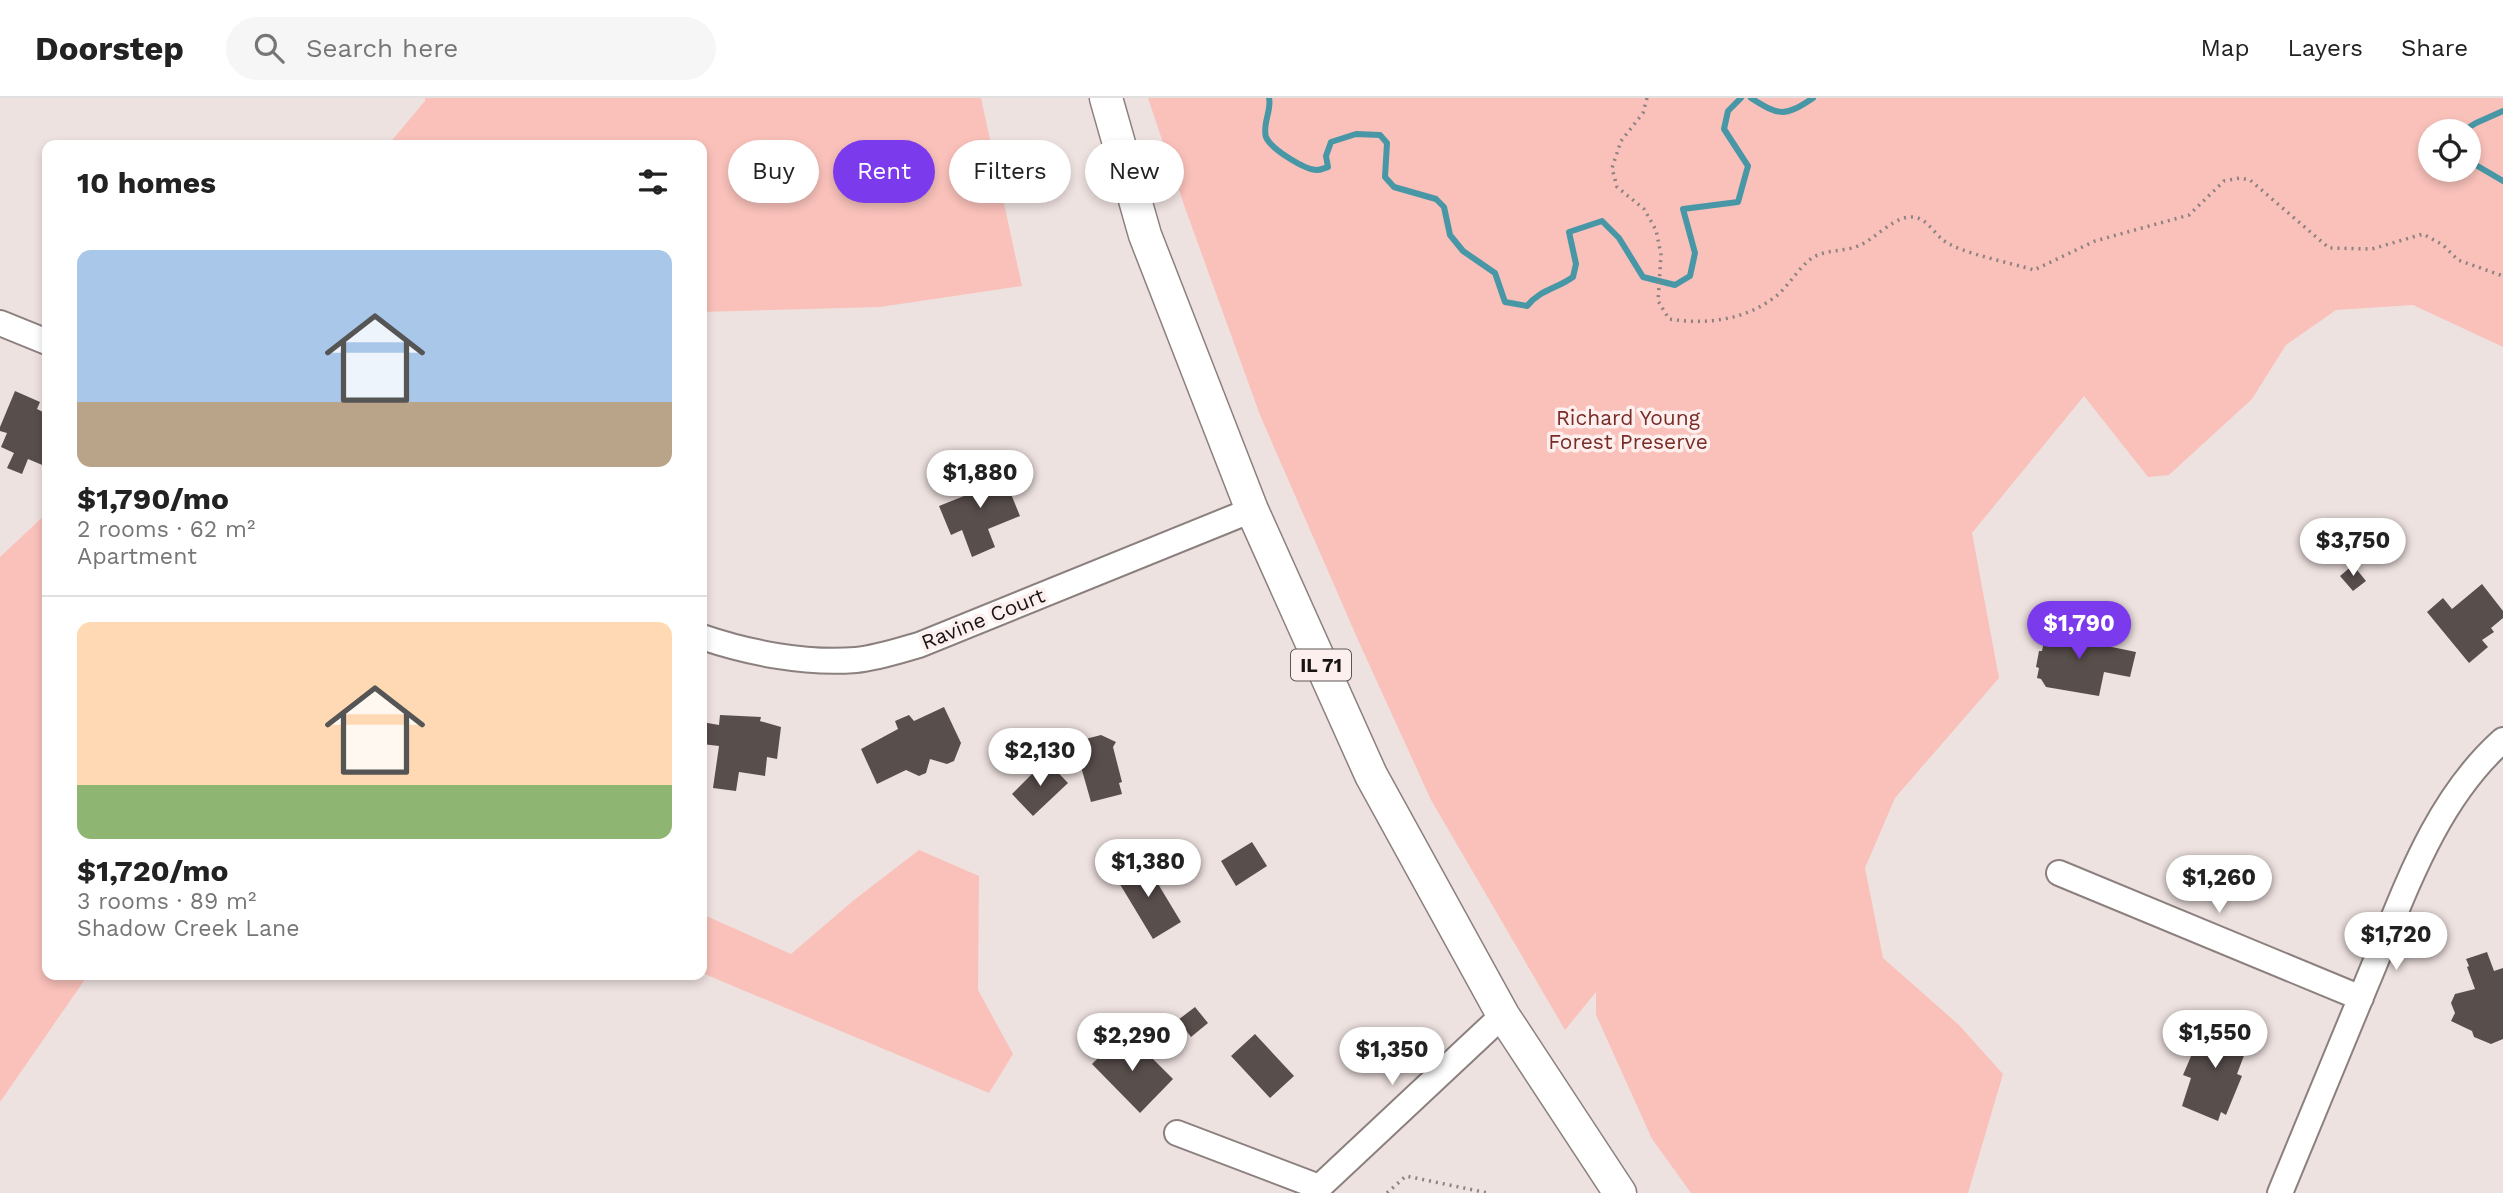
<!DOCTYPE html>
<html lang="en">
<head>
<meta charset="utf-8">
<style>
  :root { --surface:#fff; --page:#f6f6f6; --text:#222; --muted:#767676; --line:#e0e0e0; --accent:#7c3aed }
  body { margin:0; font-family:"Work Sans",sans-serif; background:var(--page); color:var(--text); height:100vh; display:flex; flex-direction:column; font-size:26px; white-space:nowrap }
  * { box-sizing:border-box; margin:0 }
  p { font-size:23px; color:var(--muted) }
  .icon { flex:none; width:38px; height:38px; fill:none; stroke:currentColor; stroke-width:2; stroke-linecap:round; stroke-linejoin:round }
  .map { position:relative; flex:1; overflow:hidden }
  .sheet { position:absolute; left:42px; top:42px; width:665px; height:840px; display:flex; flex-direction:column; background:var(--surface); border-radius:14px; box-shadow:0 4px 10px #0003 }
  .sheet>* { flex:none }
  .guide { position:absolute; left:728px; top:42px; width:665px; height:63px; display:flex; gap:14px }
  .buttons { position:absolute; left:2418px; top:21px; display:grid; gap:14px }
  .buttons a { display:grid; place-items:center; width:63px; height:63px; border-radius:50%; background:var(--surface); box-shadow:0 4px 10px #0003; font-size:35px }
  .price { position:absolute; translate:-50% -60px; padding:0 16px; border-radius:24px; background:#fff; color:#222; font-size:23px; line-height:46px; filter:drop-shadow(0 2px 4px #0008) }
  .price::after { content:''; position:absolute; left:50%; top:42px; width:21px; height:16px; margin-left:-10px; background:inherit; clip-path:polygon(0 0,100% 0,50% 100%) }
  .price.active { background:var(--accent); color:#fff }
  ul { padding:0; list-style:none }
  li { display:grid; align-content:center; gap:14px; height:371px; padding:0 35px }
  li+li { border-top:2px solid var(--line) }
  li span { display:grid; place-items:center; height:217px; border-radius:14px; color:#555 }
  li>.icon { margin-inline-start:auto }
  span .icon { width:126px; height:126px; fill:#fffc; stroke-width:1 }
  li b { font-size:30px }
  h2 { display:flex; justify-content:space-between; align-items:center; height:84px; padding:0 35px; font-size:30px }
  .chip { padding:0 24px; border-radius:32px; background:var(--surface); box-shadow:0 4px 10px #0003; font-size:24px; line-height:63px }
  .chip.active { background:var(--accent); color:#fff }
  header { display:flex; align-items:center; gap:42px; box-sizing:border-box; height:98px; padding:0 35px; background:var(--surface); border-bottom:2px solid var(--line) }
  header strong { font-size:33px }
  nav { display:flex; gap:38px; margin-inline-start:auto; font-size:24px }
  .search { width:490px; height:63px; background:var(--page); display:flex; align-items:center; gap:18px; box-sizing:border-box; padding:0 24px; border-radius:38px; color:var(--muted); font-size:26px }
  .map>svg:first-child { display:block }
  .green { fill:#f9c1ba; fill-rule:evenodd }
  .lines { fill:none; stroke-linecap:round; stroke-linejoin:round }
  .stream { stroke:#4797a7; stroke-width:6 }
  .building { fill:#584e4c }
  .minor-casing { stroke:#8b807e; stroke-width:28 }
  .major-casing { stroke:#8b807e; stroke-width:35 }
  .path { stroke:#8b8281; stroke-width:3.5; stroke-dasharray:2 5; stroke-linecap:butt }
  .minor { stroke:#fff; stroke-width:24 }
  .major { stroke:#fff; stroke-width:32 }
  .labels { text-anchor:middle; stroke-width:7; stroke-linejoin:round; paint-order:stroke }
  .shield { fill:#fcefed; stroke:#5e5656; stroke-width:2 }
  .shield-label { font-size:19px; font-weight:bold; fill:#1a1515 }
  .park-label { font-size:21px; fill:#792b26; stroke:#fcefed }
  .street-label { font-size:21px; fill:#1a1515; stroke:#fcefed }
</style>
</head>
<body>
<header>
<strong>Doorstep</strong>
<div class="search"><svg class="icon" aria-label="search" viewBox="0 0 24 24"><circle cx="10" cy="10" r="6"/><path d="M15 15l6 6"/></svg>Search here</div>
<nav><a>Map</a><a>Layers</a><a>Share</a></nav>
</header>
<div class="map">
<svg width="2503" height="1095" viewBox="0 0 2503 1095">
  <rect width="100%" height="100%" fill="#eee2e0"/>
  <path class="green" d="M425,0H981L1022,188L880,209L702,214V47H388L425,3Z
    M1148,0H2503V249L2413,207L2336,212L2286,247L2252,301L2169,377L2148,379L2084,298L1972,435L1999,580L1895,700L1865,770L1883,860L1959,927L2003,976L1968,1095H1691L1652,1041L1596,917V894L1565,932L1431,702L1358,542L1260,317L1184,107ZM2431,33H2469V72H2431Z
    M47,415V877H88L0,1004V459Z
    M919,752L979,778L978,892L1013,956L989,995L702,875V816L791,856L854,802Z"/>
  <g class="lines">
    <path class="stream" d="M1269,0C1272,12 1262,26 1266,39C1271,51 1305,72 1317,72C1321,72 1324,70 1328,69L1326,58L1331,44L1356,36L1380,37L1387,45L1385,79L1394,89L1436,101L1444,109L1450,137L1463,153L1495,175L1505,204L1527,208C1540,192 1556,191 1573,179L1576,166L1569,134L1602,123L1619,140L1643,179L1675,187L1690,178L1695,155L1683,111L1738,104L1748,68L1724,31L1728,13L1741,0
      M1751,0C1779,18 1785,19 1813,0
      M2463,33L2476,25L2503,13
      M2469,63L2503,83"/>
  </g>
  <path class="building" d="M15,293L40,304L37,311L47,316V369L28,361L22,376L7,370L14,355L1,349L7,335L0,333V329Z
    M976,371L992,378L1002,374L1020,418L988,431L995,449L972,459L962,432L951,437L939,408L964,398L962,395L969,375Z
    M2353,467L2366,483L2353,493L2340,478Z
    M2482,486L2503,513V520L2491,530L2494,534L2482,542L2488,549L2469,565L2427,514L2443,500L2452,511Z
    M2048,525L2090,533L2088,544L2136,554L2130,579L2104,574L2099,598L2046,589L2041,581L2037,580L2039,570L2036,569L2039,553H2042Z
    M944,609L961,645L954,663L947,666L930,661L926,675L919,678L906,672L877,686L861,651L898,631L895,623L909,617L914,623Z
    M720,617L761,619L760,623L781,629L777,661L767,659L765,678L739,674L736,693L713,690L719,648L702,646V624L719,627Z
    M1101,637L1116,644L1113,649L1122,684L1119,685L1122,696L1091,704L1074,644Z
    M1046,662L1068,685L1033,718L1012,696Z
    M1252,744L1267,768L1236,788L1221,763Z
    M1143,761L1181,824L1153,841L1115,778Z
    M2487,854L2494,873L2503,870V941L2491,946L2474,939L2472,933L2451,923L2455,915L2451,905L2455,896L2475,891L2467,869L2469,868L2466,861Z
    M1195,909L1208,925L1191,939L1178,922Z
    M2207,921L2251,939L2237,976L2242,978L2226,1017L2221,1014L2218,1023L2182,1008L2191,980L2183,977Z
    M1122,936L1145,959L1148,956L1173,981L1140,1015L1092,966Z
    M1255,936L1294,978L1270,1000L1231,958Z"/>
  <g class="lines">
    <defs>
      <path id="minor" d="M0,225L47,244
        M702,539C749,555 805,566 856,562C877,560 898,553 919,547L1252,412
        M2059,775L2361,900
        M1177,1035L1319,1089
        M1313,1095L1503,917
        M2280,1095C2310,1024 2339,953 2368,882C2403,799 2433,704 2503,642"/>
      <path id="major" d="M1106,0L1145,137L1252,412L1371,677L1503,917L1620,1095"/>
    </defs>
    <use href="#minor" class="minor-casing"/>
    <use href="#major" class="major-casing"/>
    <path class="path" d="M1647,0L1643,15L1621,43L1612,70L1617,89L1644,111L1656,132L1661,157L1658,203L1669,221C1706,227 1745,222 1775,199C1789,188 1798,170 1812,160C1826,151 1844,154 1858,148C1876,141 1894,117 1914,119C1927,121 1934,135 1943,142C1959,155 2012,165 2034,172L2095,143L2189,117L2224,83L2240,80L2250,82L2329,150L2372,151L2423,136L2443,147L2458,162L2503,178
      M1387,1095L1406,1078L1488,1095"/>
    <use href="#minor" class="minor"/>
    <use href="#major" class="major"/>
  </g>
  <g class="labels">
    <rect class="shield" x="1291" y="551.5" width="60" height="31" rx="5"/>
    <g class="shield-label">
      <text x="1321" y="574">IL 71</text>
    </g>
    <g class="park-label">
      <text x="1628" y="327">Richard Young<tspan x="1628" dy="24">Forest Preserve</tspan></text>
    </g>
    <g class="street-label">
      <text transform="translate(983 521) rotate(-22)" y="7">Ravine Court</text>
    </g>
  </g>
</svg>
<div class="buttons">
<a><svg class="icon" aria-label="locate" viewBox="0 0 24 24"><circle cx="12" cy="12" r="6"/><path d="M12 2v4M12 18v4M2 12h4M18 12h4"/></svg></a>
</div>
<b class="price" style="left:980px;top:412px">$1,880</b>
<b class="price" style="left:2353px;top:480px">$3,750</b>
<b class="price active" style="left:2079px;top:563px">$1,790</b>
<b class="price" style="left:1040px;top:690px">$2,130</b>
<b class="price" style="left:1148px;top:801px">$1,380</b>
<b class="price" style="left:2219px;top:817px">$1,260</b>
<b class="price" style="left:2396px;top:874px">$1,720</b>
<b class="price" style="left:2215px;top:972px">$1,550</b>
<b class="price" style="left:1132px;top:975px">$2,290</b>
<b class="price" style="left:1392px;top:989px">$1,350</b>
<div class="guide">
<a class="chip">Buy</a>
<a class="chip active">Rent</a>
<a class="chip">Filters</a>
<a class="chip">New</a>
</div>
<section class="sheet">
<h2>10 homes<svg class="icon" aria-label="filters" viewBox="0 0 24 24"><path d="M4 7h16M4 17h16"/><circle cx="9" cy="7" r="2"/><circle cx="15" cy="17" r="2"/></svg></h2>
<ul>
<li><span style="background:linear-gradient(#a9c7e8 70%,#b9a48a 0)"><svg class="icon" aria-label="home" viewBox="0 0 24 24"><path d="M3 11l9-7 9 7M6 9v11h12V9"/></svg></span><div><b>$1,790/mo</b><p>2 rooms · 62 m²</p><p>Apartment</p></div></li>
<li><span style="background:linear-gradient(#ffd9b3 75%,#8fb573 0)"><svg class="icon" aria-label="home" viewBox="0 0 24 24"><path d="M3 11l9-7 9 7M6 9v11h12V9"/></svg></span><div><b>$1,720/mo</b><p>3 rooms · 89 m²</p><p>Shadow Creek Lane</p></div></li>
</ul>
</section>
</div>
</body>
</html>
